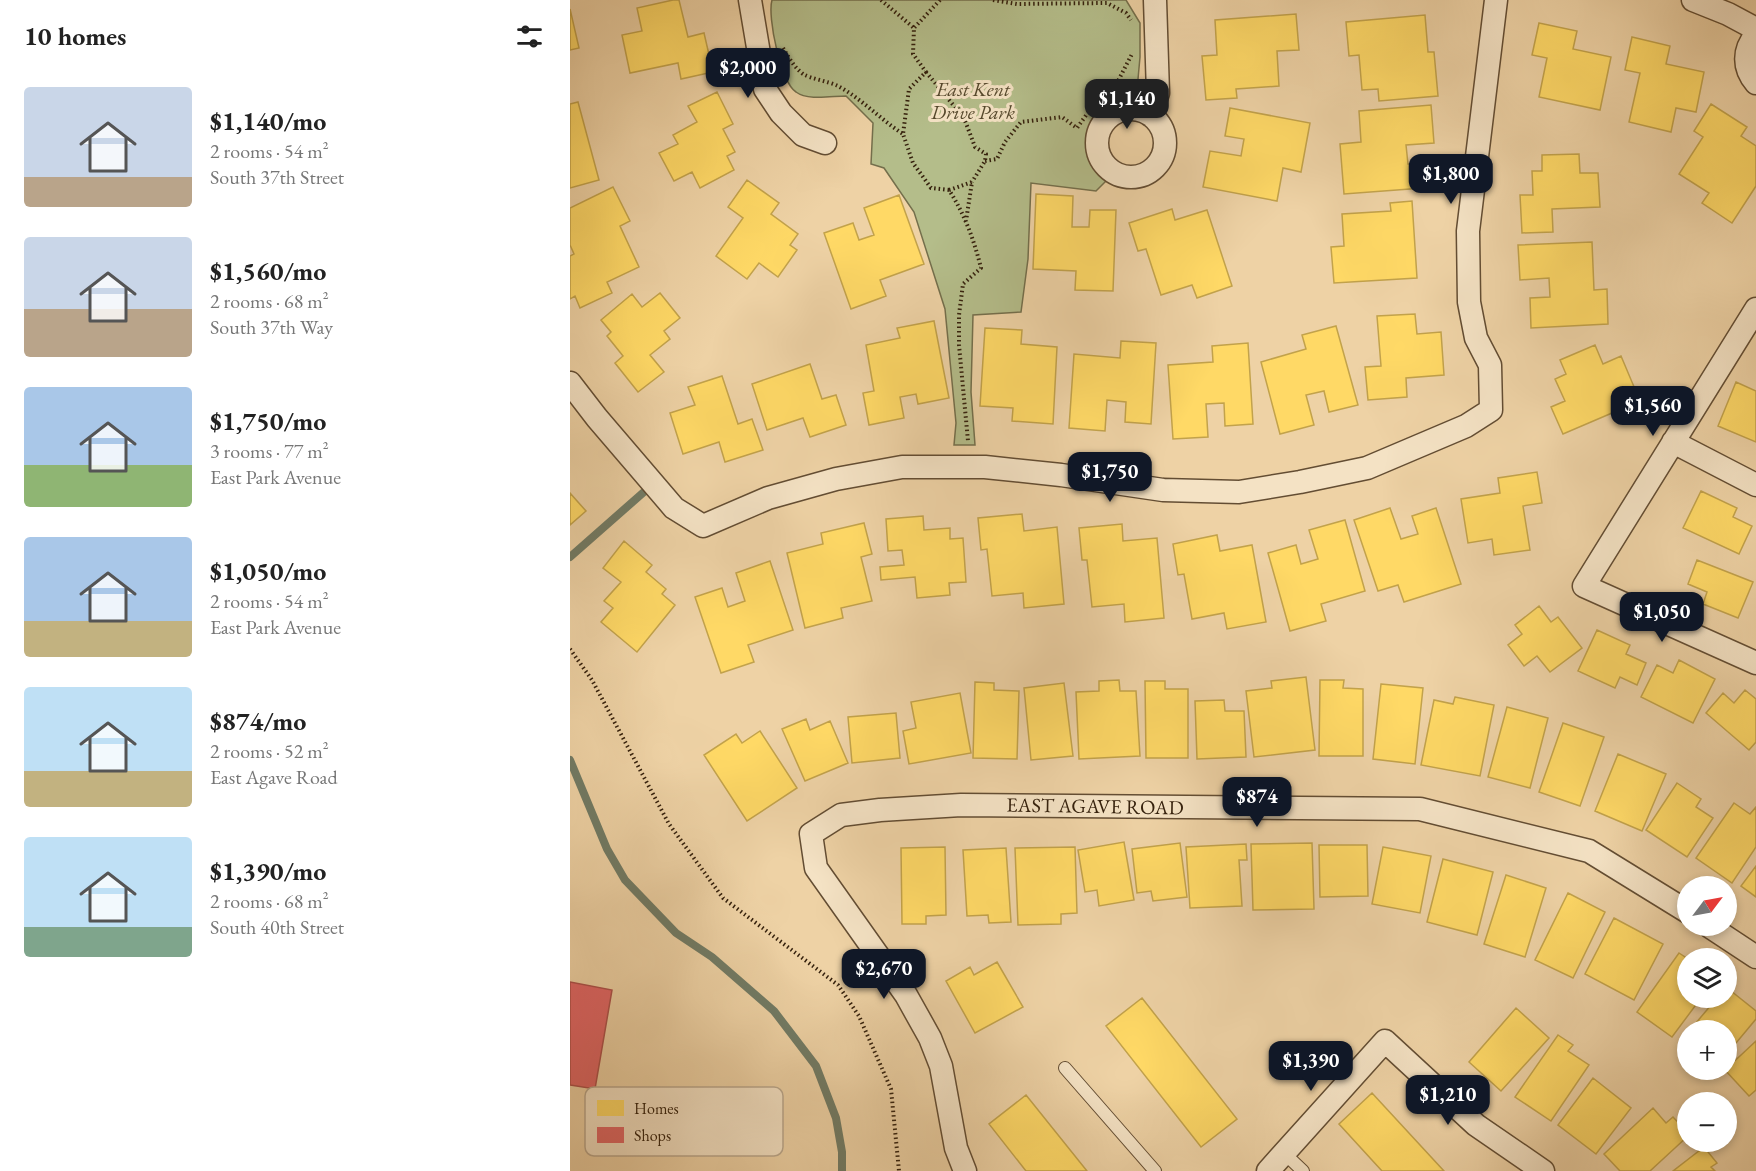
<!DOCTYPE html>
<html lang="en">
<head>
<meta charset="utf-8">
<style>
  :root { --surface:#fff; --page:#f2f2f2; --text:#222; --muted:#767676; --accent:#111827 }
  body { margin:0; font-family:"EB Garamond",serif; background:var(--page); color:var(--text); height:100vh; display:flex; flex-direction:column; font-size:22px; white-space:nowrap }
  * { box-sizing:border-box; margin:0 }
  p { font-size:20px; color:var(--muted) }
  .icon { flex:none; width:33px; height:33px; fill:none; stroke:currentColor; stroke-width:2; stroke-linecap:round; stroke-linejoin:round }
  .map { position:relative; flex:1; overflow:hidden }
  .drawer { display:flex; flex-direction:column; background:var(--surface); width:570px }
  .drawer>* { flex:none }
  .needle { width:39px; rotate:58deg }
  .tools { position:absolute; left:1107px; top:876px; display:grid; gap:12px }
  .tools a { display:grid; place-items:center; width:60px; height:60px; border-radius:50%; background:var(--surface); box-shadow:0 3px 9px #0003; font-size:30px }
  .price { position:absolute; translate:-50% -51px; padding:0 14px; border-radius:12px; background:var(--accent); color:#fff; font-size:20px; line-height:39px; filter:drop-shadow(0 2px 3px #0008) }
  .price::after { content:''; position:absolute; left:50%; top:36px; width:18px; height:14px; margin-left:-9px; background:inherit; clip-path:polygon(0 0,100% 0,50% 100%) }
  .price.active { background:#222; color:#fff }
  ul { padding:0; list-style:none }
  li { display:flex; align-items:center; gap:18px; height:150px; padding:0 24px }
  li span { display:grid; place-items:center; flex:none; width:168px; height:120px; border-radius:6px; color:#555 }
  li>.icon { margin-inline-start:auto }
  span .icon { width:72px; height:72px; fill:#fffc; stroke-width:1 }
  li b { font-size:26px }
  h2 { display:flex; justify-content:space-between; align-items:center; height:72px; padding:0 24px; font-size:26px }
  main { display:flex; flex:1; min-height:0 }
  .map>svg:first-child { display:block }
  .green { fill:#b4bd8a; stroke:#746f4c; stroke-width:1.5 }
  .homes { fill:#ffd966; stroke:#c2a24b; stroke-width:1.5 }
  .shops { fill:#e06666; stroke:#ad514b; stroke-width:1.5 }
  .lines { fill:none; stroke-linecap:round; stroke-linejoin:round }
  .stream { stroke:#727c66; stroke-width:8 }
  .lane-casing { stroke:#634d33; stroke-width:14 }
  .street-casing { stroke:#634d33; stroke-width:25 }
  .path { stroke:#35210d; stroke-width:4; stroke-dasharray:1.5 3; stroke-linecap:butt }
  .lane { stroke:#f4e2c4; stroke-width:12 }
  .street { stroke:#f4e2c4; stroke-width:22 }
  .labels { text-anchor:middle; stroke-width:6; stroke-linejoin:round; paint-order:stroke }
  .park-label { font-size:20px; font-style:italic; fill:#55482c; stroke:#f4e2c4 }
  .street-label { font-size:20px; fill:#35210d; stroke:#f4e2c4 }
  .key { fill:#f4e2c4; stroke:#bba88d; stroke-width:1.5 }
  .key-label { font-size:16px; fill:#35210d }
</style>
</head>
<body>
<main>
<section class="drawer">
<h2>10 homes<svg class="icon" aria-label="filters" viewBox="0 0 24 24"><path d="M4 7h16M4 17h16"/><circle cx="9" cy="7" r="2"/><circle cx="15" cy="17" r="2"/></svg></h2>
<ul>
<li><span style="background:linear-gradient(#c9d6e8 75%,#b9a48a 0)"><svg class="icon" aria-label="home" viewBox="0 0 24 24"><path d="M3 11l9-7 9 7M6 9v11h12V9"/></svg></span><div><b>$1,140/mo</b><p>2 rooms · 54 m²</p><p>South 37th Street</p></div></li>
<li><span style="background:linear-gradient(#c9d6e8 60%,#b9a48a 0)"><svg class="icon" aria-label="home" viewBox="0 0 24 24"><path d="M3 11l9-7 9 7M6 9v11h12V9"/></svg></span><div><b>$1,560/mo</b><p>2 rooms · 68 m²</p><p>South 37th Way</p></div></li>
<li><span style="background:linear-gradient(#a9c7e8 65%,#8fb573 0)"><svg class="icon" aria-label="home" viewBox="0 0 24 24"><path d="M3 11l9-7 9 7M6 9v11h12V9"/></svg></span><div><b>$1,750/mo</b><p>3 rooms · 77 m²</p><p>East Park Avenue</p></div></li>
<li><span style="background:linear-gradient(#a9c7e8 70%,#c2b280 0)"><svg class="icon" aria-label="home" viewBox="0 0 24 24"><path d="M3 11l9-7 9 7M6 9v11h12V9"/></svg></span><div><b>$1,050/mo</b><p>2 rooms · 54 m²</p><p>East Park Avenue</p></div></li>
<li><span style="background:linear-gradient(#bfe0f5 70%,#c2b280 0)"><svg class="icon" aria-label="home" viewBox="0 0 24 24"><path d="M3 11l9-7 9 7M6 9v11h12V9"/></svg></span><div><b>$874/mo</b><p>2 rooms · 52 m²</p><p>East Agave Road</p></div></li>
<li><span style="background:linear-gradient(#bfe0f5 75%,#7fa58c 0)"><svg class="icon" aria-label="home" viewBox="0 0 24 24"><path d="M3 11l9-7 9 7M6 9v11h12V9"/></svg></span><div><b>$1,390/mo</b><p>2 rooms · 68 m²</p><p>South 40th Street</p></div></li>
</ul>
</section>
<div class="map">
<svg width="1186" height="1171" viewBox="0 0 1186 1171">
  <rect width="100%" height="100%" fill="#eed2a5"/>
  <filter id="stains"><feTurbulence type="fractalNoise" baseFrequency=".00333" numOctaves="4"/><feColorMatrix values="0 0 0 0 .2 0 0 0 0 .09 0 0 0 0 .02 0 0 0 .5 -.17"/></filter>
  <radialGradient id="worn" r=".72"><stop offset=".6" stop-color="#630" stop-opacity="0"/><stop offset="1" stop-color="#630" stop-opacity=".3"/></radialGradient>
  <path class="green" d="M202,0H556L570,23V57L567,90L530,114L517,141L524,164L537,180L526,191L461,183L458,259L451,312L403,315L401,392L405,445H384L386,423L375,309L344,212L314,168L301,164L303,123L276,96C262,96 238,101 226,92C211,83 197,16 202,0Z"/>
  <path class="homes" d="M103,0H109L118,37L134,33L143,72L111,79L108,63L60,73L52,35L72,31L67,8Z
    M0,9L9,48L0,50Z
    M726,14L729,50L707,51L709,86L666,89L667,98L636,100L632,56L647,55L645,20Z
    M855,15L858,52H864L868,96L809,101L808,89L792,90L789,55L779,56L776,22Z
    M969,23L1007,31L1003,49L1041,57L1030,110L969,97L977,58L962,55Z
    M1062,37L1100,46L1096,64L1134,72L1126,112L1106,108L1101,132L1059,122L1070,73L1055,70Z
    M147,92L163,124L153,129L165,152L157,156L164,170L130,188L122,172L104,181L89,153L108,144L103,135L127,122L118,106Z
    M8,102L29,180L0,188V104Z
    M1141,104L1177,127L1171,136L1186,146V186L1162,223L1132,203L1139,193L1109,174L1133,137L1124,131Z
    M861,105L864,143L836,145L838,164L851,163L853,188L774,194L770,144L791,142L789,111Z
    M660,108L740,123L731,172L713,168L707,201L633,187L640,151L671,156L674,139L655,136Z
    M1009,154L1010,173H1028L1030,207L982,209L983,232L952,233L950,195H963L962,171H972V155Z
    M177,180L209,203L201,214L228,234L220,245L227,250L208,277L189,263L177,279L146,256L173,218L158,207Z
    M43,187L60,221L50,226L69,267L37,282L42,293L10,308L5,296L0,299V256L4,254L0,245V208Z
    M466,194L503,196L502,227H519L520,210H546L543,291L505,290L506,271L463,269Z
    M329,195L354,264L310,280L316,296L281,309L254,233L283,223L289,240L304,235L294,208Z
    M842,201L847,278L764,283L761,247L774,246L772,214L821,211L820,203Z
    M602,209L605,220L637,210L662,286L627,298L622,285L591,295L576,249L568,251L559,223Z
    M1022,242L1024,290L1037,289L1038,324L961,328L960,298L980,297L979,278L950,280L948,245Z
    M90,293L110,318L94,331L100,339L80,355L94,372L68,392L45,363L53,356L37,336L41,332L31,320L62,294L72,307Z
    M845,314L847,334L871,332L874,375L836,378L837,397L798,400L795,367L811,366L807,316Z
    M364,321L379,398L348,404L346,394L330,397L334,418L299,425L293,393L304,391L296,345L330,338L327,328Z
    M766,326L788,405L759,412L754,391L736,395L744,425L710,434L691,362L736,349L732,335Z
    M415,328L452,330L451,344L487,347L483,424L442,421L443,408L410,406Z
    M551,341L586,343L581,424L555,422L556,402L537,400L535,431L499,428L504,354L550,358Z
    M678,343L683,424L655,426L654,403L636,404L638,437L603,439L598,365L643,362L642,346Z
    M1025,345L1033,364L1051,356L1070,401L993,434L981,407L995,401L985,379L996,374L990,360Z
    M240,364L252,399L266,395L276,425L240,437L233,418L197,430L182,384Z
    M152,376L168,424L182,419L193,450L155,462L149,442L113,454L100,413L125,405L118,387Z
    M1166,382L1186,391V442L1148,426Z
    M967,472L972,503L953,506L960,550L924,555L922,539L898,543L891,499L930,493L928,478Z
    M1131,491L1167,508L1163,517L1182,526L1169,554L1113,528Z
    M0,493L16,511L0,525Z
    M820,508L831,539L848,534L842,516L866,508L891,584L834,602L828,585L808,591L784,520Z
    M452,514L454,531L487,527L494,604L454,608L453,593L422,596L417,549L411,550L408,518Z
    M353,516L354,530L380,528V539L393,538L396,582L379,583L380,595L347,598L345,577L311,580L310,567L334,565L332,550L318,551L316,519Z
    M775,520L795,591L751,604L756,621L720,631L698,553L726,545L731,564L748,559L739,530Z
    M294,523L302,554L291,557L302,601L271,608L273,618L235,628L217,553L253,544L251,533Z
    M552,524L553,541L587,538L594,618L555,622L554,604L522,607L517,560H512L509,528Z
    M647,535L650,551L682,545L696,622L657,629L654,613L622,619L614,574L608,575L603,544Z
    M54,541L82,565L76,572L96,589L92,594L105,605L67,652L31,622L43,608L34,601L51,582L33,568Z
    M1127,560L1183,582L1168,618L1133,604L1137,592L1118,584Z
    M200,561L223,630L178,645L184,662L151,673L125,597L152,588L158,607L175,601L166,573Z
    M969,606L981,622L988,617L1012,648L980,672L967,656L954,666L938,645L952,634L945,625Z
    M1027,630L1060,645L1056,654L1076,663L1067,685L1050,677L1045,688L1008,671Z
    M1109,660L1145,679L1123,723L1071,697L1087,665L1103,673Z
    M736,677L745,750L684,757L676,691L702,688L701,681Z
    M549,680L550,691H566L570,756L509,759L506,692L529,691V681Z
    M750,680H774L773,688L793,689V756H749Z
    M575,681H595V689H618V758H576Z
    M405,682L424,683V690L449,691L447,759L403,758Z
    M494,683L503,756L461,760L454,688Z
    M811,684L853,688L845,764L803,759Z
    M1175,690L1186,699V742L1179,750L1136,713L1153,693L1164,703Z
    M390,693L401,753L339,764L333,731L346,728L341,702Z
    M885,697L924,705L910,776L851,765L864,700L883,704Z
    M654,700L655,711H674L676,757L627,759L625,701Z
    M937,707L978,718L960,788L918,777Z
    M326,713L330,758L282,763L278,717Z
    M236,719L240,730L260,721L278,763L235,781L212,729Z
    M993,723L1034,737L1010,806L969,792Z
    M190,731L227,788L177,821L134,755L166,734L172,743Z
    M1048,754L1096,774L1072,831L1025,811Z
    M1107,783L1131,799L1126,807L1143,818L1117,857L1076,830Z
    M1164,803L1180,814L1186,807V847L1162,883L1126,858Z
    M554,842L564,900L529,906L527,890L515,892L508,850Z
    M610,843L617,897L583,901L581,891L567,893L562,849Z
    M742,843L744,909L683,910L681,844Z
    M676,844L677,860H669L672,906L620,908L616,847Z
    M749,845H797L798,896L750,897Z
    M375,847L376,915L356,916V924H332L331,848Z
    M505,847L507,913L491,914V924L448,925L445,848Z
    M813,847L861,856L850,913L802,904Z
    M436,848L441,922L419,923L418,915L397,916L393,850Z
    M873,859L923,872L907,935L857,922Z
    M1186,866V897L1171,886Z
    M936,875L976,888L955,957L914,944Z
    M998,893L1035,912L1003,978L965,960Z
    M1044,918L1093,944L1064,1000L1015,974Z
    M1109,953L1118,959V998H1131L1102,1037L1067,1012Z
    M427,962L453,1007L405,1033L376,981L400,967L404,975Z
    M1156,987L1186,1011V1019L1156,1055V1030H1120L1147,998H1156Z
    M572,998L667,1119L631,1147L536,1026Z
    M946,1008L979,1038L931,1091L899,1062Z
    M988,1035L1003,1045L998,1051L1019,1065L981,1121L945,1097Z
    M1186,1041V1090L1179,1096L1155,1070Z
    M1023,1078L1061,1108L1026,1154L988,1125Z
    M802,1093L874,1171H812L769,1124Z
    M456,1095L517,1171H456L419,1124Z
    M1083,1108L1096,1123L1103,1117L1118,1133V1136L1080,1171H1050L1034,1154Z
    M1134,1147L1147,1163L1141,1167L1145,1171H1103Z"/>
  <path class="shops" d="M0,982L42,990L25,1089L0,1085Z"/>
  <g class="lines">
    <path class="stream" d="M0,557L83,484
      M0,760L37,849L55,880L106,933L142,957L204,1011L246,1066L266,1118L272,1152V1171"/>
    <defs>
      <path id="lane" d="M495,1068L585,1171
        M714,1153L733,1171"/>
      <path id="street" d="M180,0L195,89L211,113L233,135L255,143
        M1123,0L1158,14L1186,29
        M1186,35C1173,50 1173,68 1186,83
        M527 143a34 34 0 1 1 68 0a34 34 0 1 1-68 0Z
        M580,115L588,93L585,0
        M1186,309L1014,586L1186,663
        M0,383L27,418L104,508L133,526L198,498L266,479L332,467H415L491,475L593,490L669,492L730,482L797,468L896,426L921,410L920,365L906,338L899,302L898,231L926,0
        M1103,442L1186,485
        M1139,926L1186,957
        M395,1171L386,1148L371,1066L360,1038L336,995L246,868L241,834L271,815L310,810L391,805L850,809L1019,851L1118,912
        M698,1171L815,1041L906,1125L973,1171"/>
    </defs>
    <use href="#lane" class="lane-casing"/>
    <use href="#street" class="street-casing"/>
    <path class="path" d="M311,0L344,28
      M370,0L344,28L343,54L356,72L339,89L333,134L343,163L361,188L379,190C395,215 404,240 411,268L393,284L389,315V345L398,441
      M423,0L447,4L537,3L556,13L561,20
      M213,48C219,58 224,67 233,74C241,79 258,81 268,86C292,99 310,119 333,134
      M356,72L394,118L405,147L416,154L415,161L402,182
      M415,161L427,159L435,142L451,122L492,117L507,128L524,104L547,83L562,54
      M379,190L402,182L396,221
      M0,649L22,680L99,824L153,898L268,985L289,1016L321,1089L329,1171"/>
    <use href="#lane" class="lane"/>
    <use href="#street" class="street"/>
  </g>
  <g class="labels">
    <g class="park-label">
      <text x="403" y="96">East Kent<tspan x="403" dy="23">Drive Park</tspan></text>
    </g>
    <g class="street-label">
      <text transform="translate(525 806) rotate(1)" y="7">EAST AGAVE ROAD</text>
    </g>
  </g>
  <rect x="15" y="1087" width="198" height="69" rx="9" class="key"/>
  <rect x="27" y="1100" width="27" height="16" fill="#ffd966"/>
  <rect x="27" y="1127" width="27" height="16" fill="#e06666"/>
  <g class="key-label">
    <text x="64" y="1114">Homes</text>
    <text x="64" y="1141">Shops</text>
  </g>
  <rect width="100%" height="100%" filter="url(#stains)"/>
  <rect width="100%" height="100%" fill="url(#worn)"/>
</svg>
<div class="tools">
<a><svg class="needle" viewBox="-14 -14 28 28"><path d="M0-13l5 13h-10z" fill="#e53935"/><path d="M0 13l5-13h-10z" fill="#767676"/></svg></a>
<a><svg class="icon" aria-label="layers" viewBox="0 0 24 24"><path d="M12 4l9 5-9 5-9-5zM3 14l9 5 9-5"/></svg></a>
<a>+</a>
<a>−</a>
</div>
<b class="price" style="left:178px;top:99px">$2,000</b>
<b class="price active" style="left:557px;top:130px">$1,140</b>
<b class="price" style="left:881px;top:205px">$1,800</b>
<b class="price" style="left:1083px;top:437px">$1,560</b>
<b class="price" style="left:540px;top:503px">$1,750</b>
<b class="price" style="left:1092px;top:643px">$1,050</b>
<b class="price" style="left:687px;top:828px">$874</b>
<b class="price" style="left:314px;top:1000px">$2,670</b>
<b class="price" style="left:741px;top:1092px">$1,390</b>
<b class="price" style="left:878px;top:1126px">$1,210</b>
</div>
</main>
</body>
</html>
